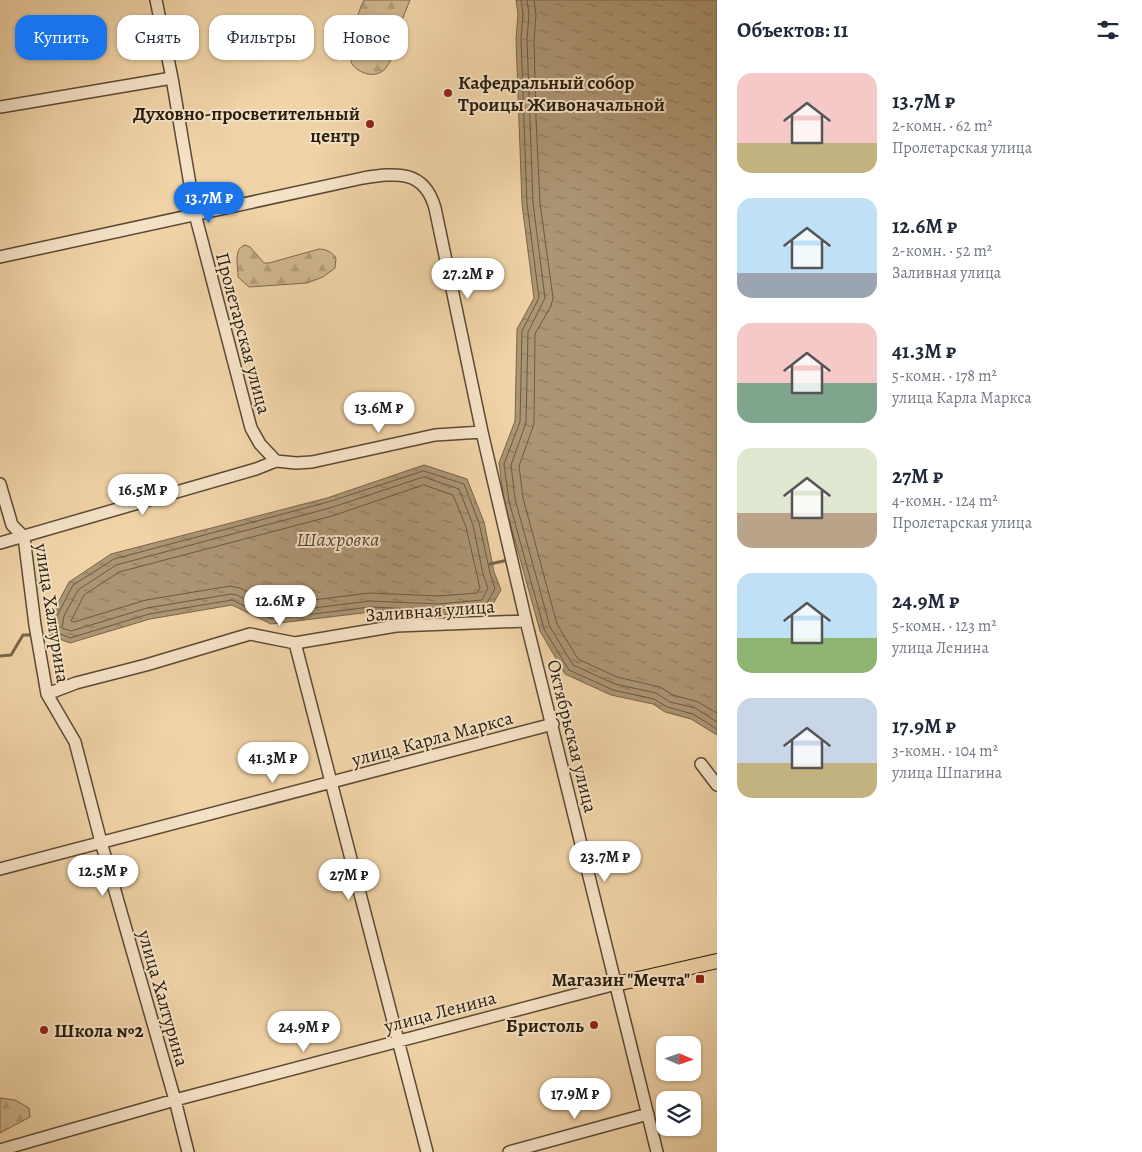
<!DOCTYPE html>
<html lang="ru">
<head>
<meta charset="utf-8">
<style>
  :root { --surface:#fff; --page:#f6f6f7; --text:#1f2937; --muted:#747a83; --accent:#1a73e8 }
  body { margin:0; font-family:Alegreya,serif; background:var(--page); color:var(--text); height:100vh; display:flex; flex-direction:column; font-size:19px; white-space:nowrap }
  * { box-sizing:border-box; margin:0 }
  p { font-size:16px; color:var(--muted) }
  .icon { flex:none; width:28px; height:28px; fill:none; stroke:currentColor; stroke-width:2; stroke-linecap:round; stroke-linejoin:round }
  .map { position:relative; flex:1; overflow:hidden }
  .details { display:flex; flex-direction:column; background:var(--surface); width:425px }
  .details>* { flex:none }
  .hud { position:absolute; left:15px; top:15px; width:475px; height:45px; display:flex; gap:10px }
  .needle { width:32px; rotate:92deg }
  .fabs { position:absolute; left:656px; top:1036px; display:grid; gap:10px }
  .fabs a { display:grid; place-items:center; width:45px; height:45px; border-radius:10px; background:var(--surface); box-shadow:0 1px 4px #0004; font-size:25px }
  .price { position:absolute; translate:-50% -42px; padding:0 11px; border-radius:18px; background:#fff; color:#222; font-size:16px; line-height:32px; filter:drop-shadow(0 1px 2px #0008) }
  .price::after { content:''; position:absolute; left:50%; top:30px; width:15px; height:11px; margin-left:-8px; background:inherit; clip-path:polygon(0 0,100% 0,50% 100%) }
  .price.selected { background:var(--accent); color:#fff }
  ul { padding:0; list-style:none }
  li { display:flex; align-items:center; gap:15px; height:125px; padding:0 20px }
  li span { display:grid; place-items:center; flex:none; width:140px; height:100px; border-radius:15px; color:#555 }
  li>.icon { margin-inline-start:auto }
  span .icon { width:60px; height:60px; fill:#fffc; stroke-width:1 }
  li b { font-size:21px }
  h2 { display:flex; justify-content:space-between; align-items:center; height:60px; padding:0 20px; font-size:21px }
  .tag { padding:0 18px; border-radius:15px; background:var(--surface); box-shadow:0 1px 4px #0004; font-size:18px; line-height:45px }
  .tag.selected { background:var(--accent); color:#fff }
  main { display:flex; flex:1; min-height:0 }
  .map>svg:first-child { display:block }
  .forest { fill:url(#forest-firs); stroke:#7b684d }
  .water { fill:url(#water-ripples); stroke:#77654a }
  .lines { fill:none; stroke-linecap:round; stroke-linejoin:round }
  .shore { stroke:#6a5940; stroke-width:1 }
  .stream { stroke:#77654a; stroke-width:3 }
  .minor-casing { stroke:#5a4a34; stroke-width:14 }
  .major-casing { stroke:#281d0d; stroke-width:16 }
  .minor { stroke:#f5e2c6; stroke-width:11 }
  .major { stroke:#f0d3a7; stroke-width:14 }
  .poi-dot { fill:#8f2418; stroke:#f5e2c6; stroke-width:2 }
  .labels { text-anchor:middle; stroke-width:4; stroke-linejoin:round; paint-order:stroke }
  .poi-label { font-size:19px; font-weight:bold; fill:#281d0d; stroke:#f5e2c6; text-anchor:end }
  .street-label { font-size:19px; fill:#281d0d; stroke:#f5e2c6 }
  .water-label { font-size:20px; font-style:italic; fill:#564731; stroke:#f5e2c6 }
</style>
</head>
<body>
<main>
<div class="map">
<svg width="717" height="1152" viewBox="0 0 717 1152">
  <defs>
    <pattern id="forest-firs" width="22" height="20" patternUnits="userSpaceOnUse" patternTransform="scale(1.25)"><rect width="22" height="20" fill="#ceb48d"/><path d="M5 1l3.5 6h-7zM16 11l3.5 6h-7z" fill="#b19a78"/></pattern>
    <pattern id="water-ripples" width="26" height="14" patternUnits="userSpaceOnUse" patternTransform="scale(1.25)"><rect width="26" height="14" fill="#ac9573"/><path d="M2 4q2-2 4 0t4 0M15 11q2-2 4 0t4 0" fill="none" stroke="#8c795d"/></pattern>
  </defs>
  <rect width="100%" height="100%" fill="#f0d3a7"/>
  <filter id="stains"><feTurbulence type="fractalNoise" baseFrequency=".004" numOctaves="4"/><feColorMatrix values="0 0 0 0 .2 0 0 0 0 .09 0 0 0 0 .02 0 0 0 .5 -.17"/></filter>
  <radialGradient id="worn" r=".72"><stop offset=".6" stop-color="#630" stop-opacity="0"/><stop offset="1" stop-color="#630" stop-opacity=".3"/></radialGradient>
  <path class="forest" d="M364,0H410C407,8 403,17 400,25C396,39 395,58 385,69C380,74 374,75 368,74C362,73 354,68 352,64C346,54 358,10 364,0Z
    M245,245L250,247L264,263H269L319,249C326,249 332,252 336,258L335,268L323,277L307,283L249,287L238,277C238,266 233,249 245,245Z
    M0,1098L15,1100L29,1108L30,1117L0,1133Z"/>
  <path class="water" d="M516,0H717V735L691,719L665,712L653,704L611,695L565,674L540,631L504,501L499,463L515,421L517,329L534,298L522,204L516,39L518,14Z
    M424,465L467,479L484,522L494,572L501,590L489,611L439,615L371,612L271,624L232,605L150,619L70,643L49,635L53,612L69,582L111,554L327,498Z"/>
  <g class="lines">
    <path class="shore" d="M521,0L523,14L521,39L527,204L539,298L522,331L520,422L504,464L509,501L544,629L569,670L613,690L654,699L667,707L693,714L717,729
      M527,0L529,14L527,40L533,203L545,298L528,332L526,423L511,465L515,499L550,627L573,665L615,684L656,693L670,702L695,708L717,722
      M534,0L536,15L534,40L536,118L540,203L553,298L551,306L535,334L534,424L519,466L523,498L557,624L578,659L617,677L660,687L673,695L698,702L717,713
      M424,471L464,484L479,523L490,573L495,589L485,606L438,610L370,607L272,619L232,600L149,614L70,638L55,632L58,614L73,585L114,559L328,502Z
      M424,477L459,489L473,525L483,574L488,588L482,600L438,604L370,601L273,613L237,595L231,594L147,608L71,631L62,628L64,616L78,590L116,565L330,508Z
      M424,485L453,495L466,527L480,588L477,593L438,596L369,593L274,605L240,588L230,586L146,600L74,622L71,621L84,595L119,572L332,516Z"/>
    <path class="stream" d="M490,564L508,560
      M0,656L11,655L23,635H34"/>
    <defs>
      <path id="minor" d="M156,0L172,78L195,214L251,428L260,444L276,461
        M0,107L172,78
        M0,257L363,178C396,173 424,169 435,208L482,432L526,621L657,1152
        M0,484L12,525L24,537L35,625L47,694L75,742L101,842L175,1100L188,1152
        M0,543L256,469L276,461L296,463L312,462L435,435L482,432
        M295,643L427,1152
        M47,694L76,683L146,665L250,634L295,643L396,626L526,621
        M701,764L717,785
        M0,869L553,724
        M0,1150L175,1100L616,984
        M509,1152L648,1114"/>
      <path id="major" d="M616,984L717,961"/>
    </defs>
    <use href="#minor" class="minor-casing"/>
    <use href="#major" class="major-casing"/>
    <use href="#minor" class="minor"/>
    <use href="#major" class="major"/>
  </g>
  <g class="poi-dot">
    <circle cx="448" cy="93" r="5"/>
    <circle cx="370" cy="124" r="5"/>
    <rect x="695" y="974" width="10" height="10" rx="2.5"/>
    <circle cx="594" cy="1025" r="5"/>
    <circle cx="44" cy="1030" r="5"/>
  </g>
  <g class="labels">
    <g class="poi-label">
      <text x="458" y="89" text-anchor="start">Кафедральный собор<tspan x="458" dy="22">Троицы Живоначальной</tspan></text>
      <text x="360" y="120">Духовно-просветительный<tspan x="360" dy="22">центр</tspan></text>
      <text x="690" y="986">Магазин "Мечта"</text>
      <text x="584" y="1032">Бристоль</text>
      <text x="54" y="1037" text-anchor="start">Школа №2</text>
    </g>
    <g class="street-label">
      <text transform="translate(244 333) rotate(75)" y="7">Пролетарская улица</text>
      <text transform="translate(430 610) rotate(-4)" y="7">Заливная улица</text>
      <text transform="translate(53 613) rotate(81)" y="7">улица Халтурина</text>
      <text transform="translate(573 736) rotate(76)" y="7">Октябрьская улица</text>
      <text transform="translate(432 738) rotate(-15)" y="7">улица Карла Маркса</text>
      <text transform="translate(164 998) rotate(74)" y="7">улица Халтурина</text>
      <text transform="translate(440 1011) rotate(-15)" y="7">улица Ленина</text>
    </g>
    <g class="water-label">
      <text x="338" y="546">Шахровка</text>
    </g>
  </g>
  <rect width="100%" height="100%" filter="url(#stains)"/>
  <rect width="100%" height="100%" fill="url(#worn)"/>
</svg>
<div class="fabs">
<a><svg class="needle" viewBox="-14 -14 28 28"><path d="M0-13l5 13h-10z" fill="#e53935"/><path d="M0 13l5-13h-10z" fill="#747a83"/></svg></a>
<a><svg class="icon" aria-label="layers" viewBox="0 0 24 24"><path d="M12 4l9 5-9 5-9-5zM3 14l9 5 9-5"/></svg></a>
</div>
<b class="price selected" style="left:209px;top:224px">13.7M ₽</b>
<b class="price" style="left:468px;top:300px">27.2M ₽</b>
<b class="price" style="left:379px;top:434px">13.6M ₽</b>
<b class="price" style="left:143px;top:516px">16.5M ₽</b>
<b class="price" style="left:280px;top:627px">12.6M ₽</b>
<b class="price" style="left:273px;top:784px">41.3M ₽</b>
<b class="price" style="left:605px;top:883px">23.7M ₽</b>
<b class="price" style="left:103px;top:897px">12.5M ₽</b>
<b class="price" style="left:349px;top:901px">27M ₽</b>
<b class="price" style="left:304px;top:1053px">24.9M ₽</b>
<b class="price" style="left:575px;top:1120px">17.9M ₽</b>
<div class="hud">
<a class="tag selected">Купить</a>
<a class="tag">Снять</a>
<a class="tag">Фильтры</a>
<a class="tag">Новое</a>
</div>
</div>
<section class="details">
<h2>Объектов: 11<svg class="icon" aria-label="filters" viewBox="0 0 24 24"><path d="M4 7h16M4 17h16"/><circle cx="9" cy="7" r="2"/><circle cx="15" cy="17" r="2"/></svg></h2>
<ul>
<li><span style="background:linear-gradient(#f6c9c9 70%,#c2b280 0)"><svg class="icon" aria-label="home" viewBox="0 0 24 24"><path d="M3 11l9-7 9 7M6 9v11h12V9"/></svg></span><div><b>13.7M ₽</b><p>2-комн. · 62 m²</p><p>Пролетарская улица</p></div></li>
<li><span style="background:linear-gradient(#bfe0f5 75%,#9aa5b1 0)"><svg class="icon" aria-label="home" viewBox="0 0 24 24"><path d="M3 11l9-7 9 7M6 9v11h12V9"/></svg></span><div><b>12.6M ₽</b><p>2-комн. · 52 m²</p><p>Заливная улица</p></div></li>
<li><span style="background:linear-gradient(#f6c9c9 60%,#7fa58c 0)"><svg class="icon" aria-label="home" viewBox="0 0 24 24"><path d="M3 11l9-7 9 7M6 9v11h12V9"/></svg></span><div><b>41.3M ₽</b><p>5-комн. · 178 m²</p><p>улица Карла Маркса</p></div></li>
<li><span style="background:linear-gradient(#dfe7d0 65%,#b9a48a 0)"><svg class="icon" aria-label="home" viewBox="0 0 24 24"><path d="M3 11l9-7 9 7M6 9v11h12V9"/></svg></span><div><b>27M ₽</b><p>4-комн. · 124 m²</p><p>Пролетарская улица</p></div></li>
<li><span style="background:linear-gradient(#bfe0f5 65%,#8fb573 0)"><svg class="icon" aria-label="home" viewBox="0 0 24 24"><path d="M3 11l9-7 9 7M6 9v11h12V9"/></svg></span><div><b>24.9M ₽</b><p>5-комн. · 123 m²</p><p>улица Ленина</p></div></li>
<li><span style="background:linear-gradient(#c9d6e8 65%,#c2b280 0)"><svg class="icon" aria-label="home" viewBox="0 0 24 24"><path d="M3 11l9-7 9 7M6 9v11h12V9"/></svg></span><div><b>17.9M ₽</b><p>3-комн. · 104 m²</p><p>улица Шпагина</p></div></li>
</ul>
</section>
</main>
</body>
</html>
